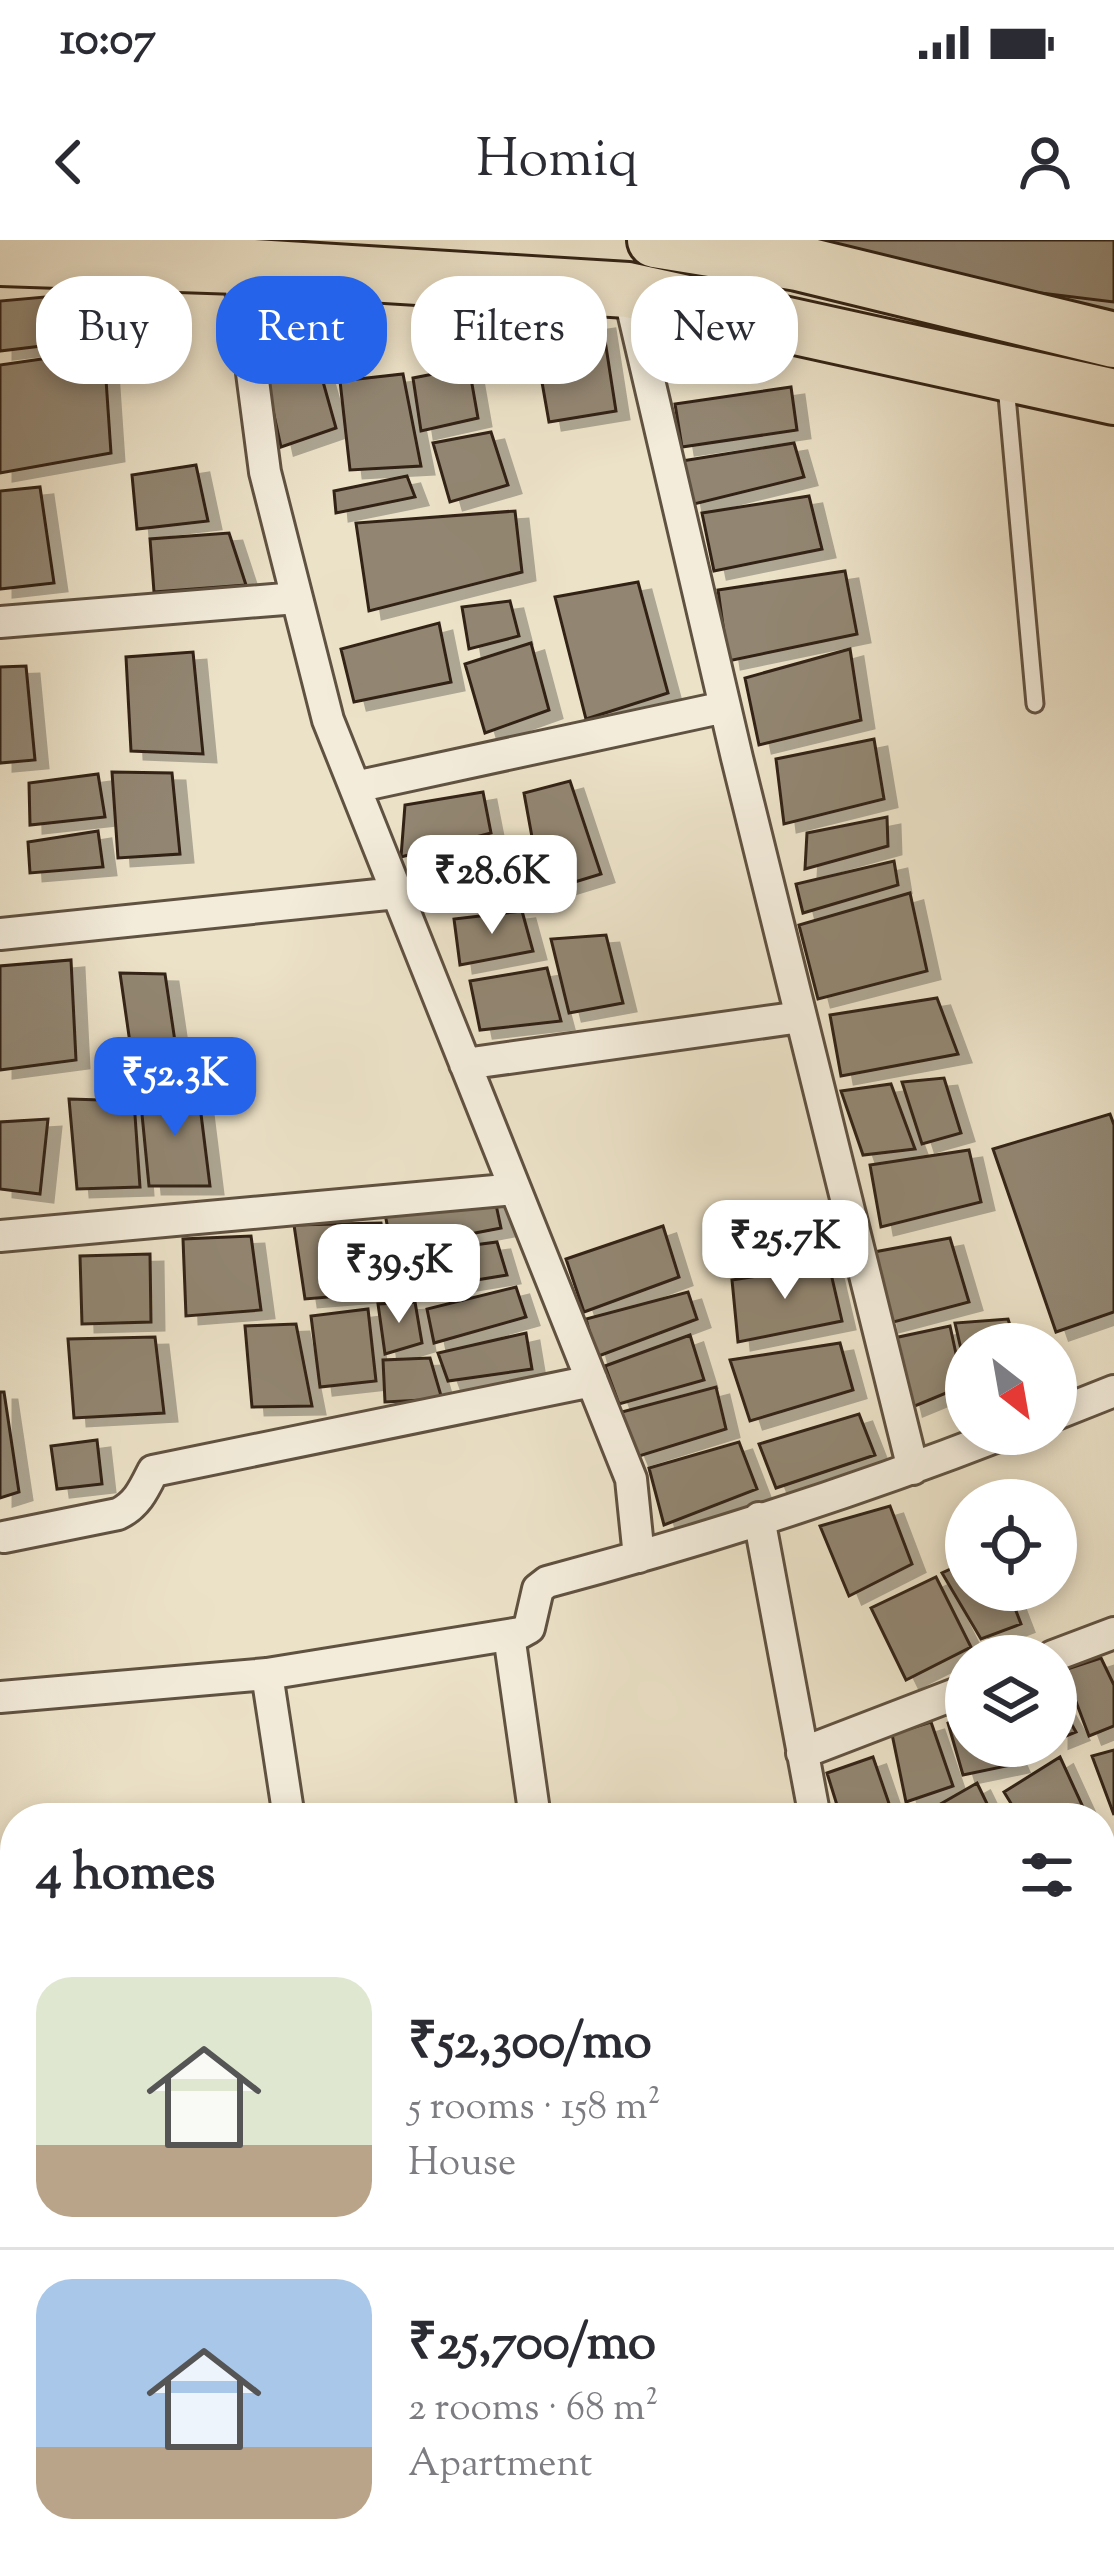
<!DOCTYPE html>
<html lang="en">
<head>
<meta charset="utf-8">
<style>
  :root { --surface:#fff; --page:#f7f7f7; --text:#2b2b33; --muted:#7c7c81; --line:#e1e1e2; --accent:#2563eb }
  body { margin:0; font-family:"Sorts Mill Goudy",serif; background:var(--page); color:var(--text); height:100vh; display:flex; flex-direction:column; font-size:45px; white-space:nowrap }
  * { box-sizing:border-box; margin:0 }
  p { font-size:39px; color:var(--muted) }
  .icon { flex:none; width:66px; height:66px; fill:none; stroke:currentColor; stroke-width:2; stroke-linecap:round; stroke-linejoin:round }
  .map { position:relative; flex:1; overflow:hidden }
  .drawer { position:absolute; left:0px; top:1563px; width:1116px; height:771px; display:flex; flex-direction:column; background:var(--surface); border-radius:48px 48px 0 0; box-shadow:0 6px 18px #0003 }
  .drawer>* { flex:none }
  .hud { position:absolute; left:36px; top:36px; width:1044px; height:108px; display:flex; gap:24px }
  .needle { width:78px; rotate:149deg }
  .controls { position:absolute; left:945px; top:1083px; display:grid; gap:24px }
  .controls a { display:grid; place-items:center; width:132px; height:132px; border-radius:50%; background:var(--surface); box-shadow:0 6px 18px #0003; font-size:60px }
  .price { position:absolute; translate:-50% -102px; padding:0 27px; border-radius:24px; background:#fff; color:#222; font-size:39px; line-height:78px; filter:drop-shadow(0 3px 6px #0008) }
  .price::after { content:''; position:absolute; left:50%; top:72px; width:36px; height:27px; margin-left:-18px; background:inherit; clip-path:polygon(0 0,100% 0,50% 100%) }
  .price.current { background:var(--accent); color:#fff }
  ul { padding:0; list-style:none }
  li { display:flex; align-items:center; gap:36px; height:300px; padding:0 36px }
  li+li { border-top:3px solid var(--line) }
  li span { display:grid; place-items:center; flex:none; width:336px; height:240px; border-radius:36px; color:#555 }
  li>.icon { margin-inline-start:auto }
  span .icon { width:144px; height:144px; fill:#fffc; stroke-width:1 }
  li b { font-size:51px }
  h2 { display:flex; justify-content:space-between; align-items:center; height:144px; padding:0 36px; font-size:51px }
  .pill { padding:0 42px; border-radius:48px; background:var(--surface); box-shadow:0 6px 18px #0003; font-size:42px; line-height:108px }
  .pill.current { background:var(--accent); color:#fff }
  .status { display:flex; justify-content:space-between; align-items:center; height:84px; padding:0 60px; background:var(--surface); direction:ltr }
  .status svg { height:33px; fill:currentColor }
  header { display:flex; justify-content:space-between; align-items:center; height:156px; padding:0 36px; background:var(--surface); font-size:54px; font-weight:600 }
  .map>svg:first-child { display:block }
  .building { fill:#928672; stroke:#312214; stroke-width:3; filter:url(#shadow) }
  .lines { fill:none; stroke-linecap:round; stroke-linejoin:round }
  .lane-casing { stroke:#605241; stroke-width:21 }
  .street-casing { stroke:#605241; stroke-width:36 }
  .highway-casing { stroke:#312214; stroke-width:60 }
  .lane { stroke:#f3ecdb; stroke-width:15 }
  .street { stroke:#f3ecdb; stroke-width:30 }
  .highway { stroke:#ece2c8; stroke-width:54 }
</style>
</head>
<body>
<div class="status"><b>10:07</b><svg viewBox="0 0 49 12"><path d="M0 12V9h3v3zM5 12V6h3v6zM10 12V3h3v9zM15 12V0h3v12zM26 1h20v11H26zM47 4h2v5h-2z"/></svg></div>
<header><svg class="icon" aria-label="back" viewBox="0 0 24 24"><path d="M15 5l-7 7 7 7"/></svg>Homiq<svg class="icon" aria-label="person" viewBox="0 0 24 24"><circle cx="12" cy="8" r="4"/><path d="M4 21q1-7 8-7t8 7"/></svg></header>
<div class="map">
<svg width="1114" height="2333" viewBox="0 0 1114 2333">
  <defs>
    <filter id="shadow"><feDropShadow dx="13" dy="8" stdDeviation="0" flood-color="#0004"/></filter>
  </defs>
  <rect width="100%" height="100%" fill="#ece2c8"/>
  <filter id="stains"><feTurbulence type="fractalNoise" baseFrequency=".00167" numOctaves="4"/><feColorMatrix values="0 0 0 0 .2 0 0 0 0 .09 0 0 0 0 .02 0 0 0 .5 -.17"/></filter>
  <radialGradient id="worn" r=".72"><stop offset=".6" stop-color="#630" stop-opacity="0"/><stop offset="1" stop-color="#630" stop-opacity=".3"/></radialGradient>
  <path class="building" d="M803,0H1114V62L798,23Z
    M100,52L109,98L0,111V61Z
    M602,81L616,171L549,182L533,91Z
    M104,110L111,213L0,233V125Z
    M315,113L336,188L281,207L263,125Z
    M469,127L478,178L421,191L413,138Z
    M403,134L421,226L350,230L340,141Z
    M791,147L797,190L682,207L675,164Z
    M491,192L508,245L450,262L433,203Z
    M794,203L804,237L690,265L682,221Z
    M196,225L208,281L137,289L132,235Z
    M407,236L415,257L336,273L334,251Z
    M40,247L54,343L0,349V251Z
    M809,256L822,309L714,331L702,273Z
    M515,271L522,332L369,371L356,283Z
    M229,293L246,345L154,352L150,299Z
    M845,331L857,394L728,421L718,350Z
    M638,342L668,453L586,479L555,357Z
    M510,361L519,396L469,409L462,367Z
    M439,383L451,442L354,462L341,409Z
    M531,403L549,470L485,493L465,424Z
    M850,409L861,480L759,505L745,438Z
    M193,412L203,514L131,511L126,417Z
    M26,426L35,520L0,523V427Z
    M874,499L884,559L784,584L776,519Z
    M112,532L172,533L180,614L118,618Z
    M98,534L105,577L30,585L29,543Z
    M570,541L601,634L542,652L524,553Z
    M483,552L491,593L401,617L405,565Z
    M887,577L888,606L805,629L807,593Z
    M98,591L103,627L30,633L28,602Z
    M894,621L898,645L803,673L796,644Z
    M910,653L927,731L818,759L799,685Z
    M522,671L533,711L460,725L454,679Z
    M606,695L623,763L569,773L551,699Z
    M71,720L76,820L0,830V726Z
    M547,728L561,781L480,790L470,741Z
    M120,733L165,734L177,815L133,824Z
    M937,758L958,814L841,836L830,775Z
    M944,838L961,893L922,904L902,842Z
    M891,844L915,909L863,915L841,851Z
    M198,850L210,946H149L140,854Z
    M69,859L134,861L140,947L77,949Z
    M1110,874L1114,885V1072L1056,1092L993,909Z
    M48,879L40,954L0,949V882Z
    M969,910L981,962L881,987L870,925Z
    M495,960L501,988L392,1009L385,974Z
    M381,983L391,1052L305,1059L294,985Z
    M663,986L679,1037L584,1072L566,1019Z
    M251,996L261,1070L186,1076L183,999Z
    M950,998L969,1062L886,1084L874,1012Z
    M497,1002L507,1035L403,1052L398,1015Z
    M150,1014L151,1082L82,1084L80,1016Z
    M829,1025L842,1081L738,1102L732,1040Z
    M516,1047L526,1077L434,1103L427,1069Z
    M688,1052L697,1079L596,1117L586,1079Z
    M415,1062L422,1103L385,1114L378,1064Z
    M368,1069L376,1141L320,1147L311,1076Z
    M1008,1079L1016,1104H966V1131L955,1083Z
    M296,1084L312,1166L252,1167L245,1086Z
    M950,1086L963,1146L910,1168L894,1098Z
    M526,1093L532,1129L448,1141L438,1113Z
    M690,1095L704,1140L619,1164L605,1126Z
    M155,1097L164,1173L74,1178L68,1099Z
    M840,1103L853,1150L750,1181L730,1120Z
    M430,1118L442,1159L385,1162L383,1120Z
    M716,1147L726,1189L636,1217L618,1173Z
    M0,1152H4L19,1252L0,1258Z
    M859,1174L875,1215L776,1248L759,1204Z
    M97,1200L102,1244L57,1249L51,1206Z
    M739,1202L757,1249L664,1285L649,1228Z
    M890,1266L912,1324L849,1356L820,1286Z
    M966,1322V1350H1008L1021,1384L981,1399L942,1333Z
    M936,1337L971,1407L906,1440L871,1368Z
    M1101,1418L1114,1445V1486L1089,1496L1064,1430Z
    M1056,1457L1076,1492L1056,1500Z
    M966,1474V1506H1008L1016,1524L963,1535L948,1483Z
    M931,1482L953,1546L906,1562L892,1494Z
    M1114,1510V1575L1092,1516Z
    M873,1517L893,1575L841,1578L827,1533Z
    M1060,1517L1088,1578H1020L1004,1552Z
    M977,1543L994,1578H916Z
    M1114,1670V1776L1101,1780V1675Z
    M1101,1830L1114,1864V1892L1101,1897Z"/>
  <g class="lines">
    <defs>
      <path id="lane" d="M1006,145L1035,464"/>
      <path id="street" d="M238,26L265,232L328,480L631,1239L639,1317
        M628,50L737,518L913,1229
        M0,382L297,358
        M355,547L725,467
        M0,694L397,653
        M465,824L801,777
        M0,996L515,949
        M1056,1174L1114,1151
        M759,1278L815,1578
        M4,1297L118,1274C137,1265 144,1249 153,1231L592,1141
        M509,1395L535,1578
        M1053,1416L1114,1393
        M267,1434L289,1578
        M0,1457L267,1434L520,1393L529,1388L538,1349L547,1342C701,1301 854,1252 1003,1194
        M802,1513L966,1450
        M1101,1654L1114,1649
        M1101,1944L1114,1939
        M0,1968L15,1967
        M1101,2219L1114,2216
        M0,2228L15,2309
        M940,2319L943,2333
        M283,2333L470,2319"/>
      <path id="highway" d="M655,0L798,23L1114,100
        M0,18L238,26L628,50L1114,157"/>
    </defs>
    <use href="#lane" class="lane-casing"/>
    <use href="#street" class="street-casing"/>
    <use href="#highway" class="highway-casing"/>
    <use href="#lane" class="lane"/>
    <use href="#street" class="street"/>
    <use href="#highway" class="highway"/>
  </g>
  <rect width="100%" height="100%" filter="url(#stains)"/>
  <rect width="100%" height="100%" fill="url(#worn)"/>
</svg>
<div class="controls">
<a><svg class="needle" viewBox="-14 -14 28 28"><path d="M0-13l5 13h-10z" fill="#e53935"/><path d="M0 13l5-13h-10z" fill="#7c7c81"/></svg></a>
<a><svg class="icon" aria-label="locate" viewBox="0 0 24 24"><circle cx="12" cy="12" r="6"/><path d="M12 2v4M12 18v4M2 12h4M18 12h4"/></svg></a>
<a><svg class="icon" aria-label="layers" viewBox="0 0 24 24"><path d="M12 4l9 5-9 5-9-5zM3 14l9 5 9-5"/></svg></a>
</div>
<b class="price" style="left:492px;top:697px">₹28.6K</b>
<b class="price current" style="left:175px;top:899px">₹52.3K</b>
<b class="price" style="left:785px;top:1062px">₹25.7K</b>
<b class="price" style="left:399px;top:1086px">₹39.5K</b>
<div class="hud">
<a class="pill">Buy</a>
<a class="pill current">Rent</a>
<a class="pill">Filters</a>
<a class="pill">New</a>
</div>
<section class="drawer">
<h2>4 homes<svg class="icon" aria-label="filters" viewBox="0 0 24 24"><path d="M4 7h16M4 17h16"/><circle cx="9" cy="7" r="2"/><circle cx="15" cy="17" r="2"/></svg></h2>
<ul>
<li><span style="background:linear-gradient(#dfe7d0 70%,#b9a48a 0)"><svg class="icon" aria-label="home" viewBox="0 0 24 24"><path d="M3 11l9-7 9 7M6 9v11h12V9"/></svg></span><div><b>₹52,300/mo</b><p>5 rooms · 158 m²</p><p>House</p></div></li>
<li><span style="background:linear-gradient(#a9c7e8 70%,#b9a48a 0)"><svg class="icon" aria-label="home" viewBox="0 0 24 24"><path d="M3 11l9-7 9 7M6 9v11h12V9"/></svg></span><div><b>₹25,700/mo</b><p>2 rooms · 68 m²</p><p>Apartment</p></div></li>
</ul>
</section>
</div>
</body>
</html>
